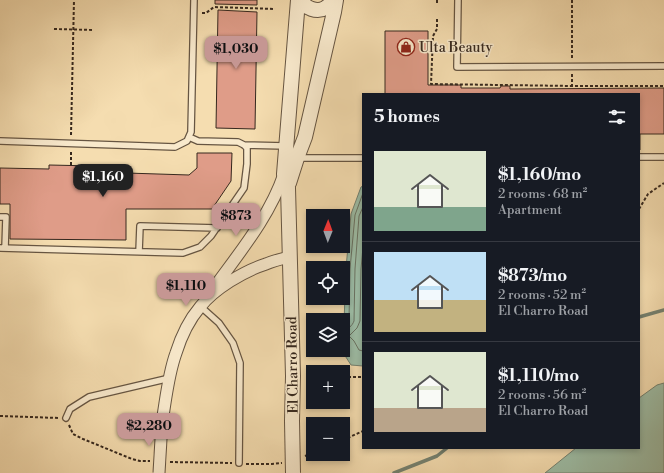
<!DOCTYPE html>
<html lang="en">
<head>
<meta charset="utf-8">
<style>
  :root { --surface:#171b24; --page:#20242c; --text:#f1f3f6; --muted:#9ea1a6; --line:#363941; --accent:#c59692 }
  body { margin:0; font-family:"Libre Bodoni",serif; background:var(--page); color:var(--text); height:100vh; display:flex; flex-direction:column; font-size:15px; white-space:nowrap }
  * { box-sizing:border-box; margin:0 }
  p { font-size:13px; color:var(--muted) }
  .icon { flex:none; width:22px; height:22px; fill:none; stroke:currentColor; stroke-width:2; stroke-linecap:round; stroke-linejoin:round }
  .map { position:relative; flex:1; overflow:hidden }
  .details { position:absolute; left:362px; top:93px; width:278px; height:356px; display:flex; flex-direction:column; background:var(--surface); border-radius:0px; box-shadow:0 2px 6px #0003 }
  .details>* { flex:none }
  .needle { width:26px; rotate:1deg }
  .tools { position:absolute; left:306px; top:209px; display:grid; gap:8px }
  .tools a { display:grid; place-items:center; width:44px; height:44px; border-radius:0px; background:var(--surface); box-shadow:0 2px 6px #0003; font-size:20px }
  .price { position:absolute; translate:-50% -34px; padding:0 9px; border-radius:8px; background:var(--accent); color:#111; font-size:13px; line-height:26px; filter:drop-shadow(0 1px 2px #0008) }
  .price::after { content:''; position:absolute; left:50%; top:24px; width:12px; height:9px; margin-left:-6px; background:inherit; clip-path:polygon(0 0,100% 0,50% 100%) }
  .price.current { background:#222; color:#fff }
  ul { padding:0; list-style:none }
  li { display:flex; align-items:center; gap:12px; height:100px; padding:0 12px }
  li+li { border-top:1px solid var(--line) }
  li span { display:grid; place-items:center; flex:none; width:112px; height:80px; border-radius:0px; color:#555 }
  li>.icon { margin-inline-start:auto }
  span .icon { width:48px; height:48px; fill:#fffc; stroke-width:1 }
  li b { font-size:17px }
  h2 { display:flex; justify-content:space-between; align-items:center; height:48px; padding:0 12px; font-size:17px }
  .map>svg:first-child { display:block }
  .water { fill:#9dbda6; stroke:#748170 }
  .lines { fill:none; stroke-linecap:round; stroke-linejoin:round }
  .shore { stroke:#6a7262; stroke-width:1 }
  .stream { stroke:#748170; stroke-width:3.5 }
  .building { fill:#df9c88; stroke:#36281e }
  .service-casing { stroke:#665542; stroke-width:8 }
  .minor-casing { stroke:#665542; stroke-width:13 }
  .tertiary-casing { stroke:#665542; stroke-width:16 }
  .path { stroke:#36281e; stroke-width:2; stroke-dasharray:3 2; stroke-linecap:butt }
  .service { stroke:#f8e9cc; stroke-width:5.5 }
  .minor { stroke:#f8e9cc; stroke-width:11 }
  .tertiary { stroke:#f8e9cc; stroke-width:14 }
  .minor-bridge-casing { stroke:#665542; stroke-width:13; stroke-linecap:butt }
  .tertiary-bridge-casing { stroke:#665542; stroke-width:16; stroke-linecap:butt }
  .minor-bridge { stroke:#f8e9cc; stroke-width:11 }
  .tertiary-bridge { stroke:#f8e9cc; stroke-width:14 }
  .labels { text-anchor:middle; stroke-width:3; stroke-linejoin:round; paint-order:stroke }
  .poi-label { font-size:14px; fill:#36281e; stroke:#f8e9cc; text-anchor:start }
  .street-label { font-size:14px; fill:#36281e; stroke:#f8e9cc }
</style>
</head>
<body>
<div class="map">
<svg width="664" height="473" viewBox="0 0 664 473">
  <rect width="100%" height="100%" fill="#f5ddb0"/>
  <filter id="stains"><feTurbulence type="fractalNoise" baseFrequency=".005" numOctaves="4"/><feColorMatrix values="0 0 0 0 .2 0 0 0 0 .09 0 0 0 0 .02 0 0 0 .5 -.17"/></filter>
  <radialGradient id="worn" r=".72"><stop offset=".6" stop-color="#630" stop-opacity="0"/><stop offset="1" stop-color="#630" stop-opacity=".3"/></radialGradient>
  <path class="water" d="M363,186V366L351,365L342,351L343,350L346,268L351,214L361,187Z
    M664,383V473H545L576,448H639V398L657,385Z"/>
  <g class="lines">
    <path class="shore" d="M363,247L361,269L360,321L357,328L349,336L354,341L359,350L363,351
      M343,324L347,323L349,320L350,269L355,215L363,193
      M343,329C349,329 352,326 354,321L355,269L359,216L363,207"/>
    <path class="stream" d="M639,317L664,310
      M394,473L437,456L447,448"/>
  </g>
  <path class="building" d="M215,0H257V5L215,4Z
    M218,10L257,12L255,129L216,128Z
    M385,31H428V85H461V88H500L501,86H510V89L664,88V134H640V150H639V94H385Z
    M197,153H232L231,181L212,209H126V240L10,239V204H0V168L49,169V165L95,166V172L189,175L197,168Z"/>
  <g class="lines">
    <defs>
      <path id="service" d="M458,0L457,67L664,66
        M0,141L175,147L187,141L191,132L194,0
        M244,145L286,146
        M639,157H664
        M297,158H363
        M0,217H6L5,248
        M0,248L183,253L200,247L211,236L244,188L247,164V148L244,145L238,142L198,141L189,137
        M139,252L140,226L217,228
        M200,306L219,323L233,343L240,363L239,463
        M66,418L70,409L89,397L170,378"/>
      <path id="minor" d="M211,292C238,254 269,218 284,174
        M162,422C166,399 168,375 176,353C181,337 189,320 200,307C214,289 244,271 266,264C273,261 281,259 289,257"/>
      <path id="tertiary" d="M301,0C305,8 317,13 325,8C328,6 332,3 336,0
        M289,183L297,158L305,137L334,12L336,0
        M292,421L293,376L288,188L284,174L298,0"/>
    </defs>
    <use href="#service" class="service-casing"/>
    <use href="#minor" class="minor-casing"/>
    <use href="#tertiary" class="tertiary-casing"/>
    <path class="path" d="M437,3V0
      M202,13H206L214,7L275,9
      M437,19V29L433,36L431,84L572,86
      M54,29L94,30
      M572,58V0
      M572,74V86H664
      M71,135L74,0
      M71,165V151
      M639,209L648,194L664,183
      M306,377H313
      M343,377H363
      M0,416L59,418
      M69,425L73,434L83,439L132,459L140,461H150
      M343,440L363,431
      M305,456L313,453
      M170,462L232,463
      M246,464H272L282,463"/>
    <use href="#service" class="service"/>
    <use href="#minor" class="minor"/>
    <use href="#tertiary" class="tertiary"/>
    <defs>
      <path id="minor-bridge" d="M159,473L162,422"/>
      <path id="tertiary-bridge" d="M292,421L293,473"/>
    </defs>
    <use href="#minor-bridge" class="minor-bridge-casing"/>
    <use href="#tertiary-bridge" class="tertiary-bridge-casing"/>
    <use href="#minor-bridge" class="minor-bridge"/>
    <use href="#tertiary-bridge" class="tertiary-bridge"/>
  </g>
  <defs>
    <symbol id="shop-ring" viewBox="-11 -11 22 22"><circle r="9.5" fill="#f8e9cc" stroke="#8f2418" stroke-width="1.5"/><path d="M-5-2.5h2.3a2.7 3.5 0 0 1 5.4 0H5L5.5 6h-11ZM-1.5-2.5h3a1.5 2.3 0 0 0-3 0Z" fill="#8f2418"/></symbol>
  </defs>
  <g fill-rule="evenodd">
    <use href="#shop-ring" x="396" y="37" width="20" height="20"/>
  </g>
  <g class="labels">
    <g class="poi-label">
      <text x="419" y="52">Ulta Beauty</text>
    </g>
    <g class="street-label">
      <text transform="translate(292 365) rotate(-91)" y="5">El Charro Road</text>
    </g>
  </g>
  <rect width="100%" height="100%" filter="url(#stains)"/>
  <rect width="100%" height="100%" fill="url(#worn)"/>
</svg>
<div class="tools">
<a><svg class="needle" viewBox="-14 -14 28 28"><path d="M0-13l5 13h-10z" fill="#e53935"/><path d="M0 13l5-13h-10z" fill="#9ea1a6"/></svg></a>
<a><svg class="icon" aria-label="locate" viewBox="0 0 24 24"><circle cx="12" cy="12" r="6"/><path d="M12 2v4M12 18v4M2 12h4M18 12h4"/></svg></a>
<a><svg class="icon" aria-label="layers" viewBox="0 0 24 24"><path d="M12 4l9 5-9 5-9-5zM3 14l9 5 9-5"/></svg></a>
<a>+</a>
<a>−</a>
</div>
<b class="price" style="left:236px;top:70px">$1,030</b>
<b class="price current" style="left:103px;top:198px">$1,160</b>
<b class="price" style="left:236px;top:237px">$873</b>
<b class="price" style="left:186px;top:307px">$1,110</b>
<b class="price" style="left:149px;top:447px">$2,280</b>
<section class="details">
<h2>5 homes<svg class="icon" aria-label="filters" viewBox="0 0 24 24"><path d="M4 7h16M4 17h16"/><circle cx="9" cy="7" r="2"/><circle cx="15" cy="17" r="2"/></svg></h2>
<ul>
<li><span style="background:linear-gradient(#dfe7d0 70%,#7fa58c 0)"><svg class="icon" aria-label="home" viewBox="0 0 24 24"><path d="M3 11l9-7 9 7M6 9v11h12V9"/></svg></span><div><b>$1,160/mo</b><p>2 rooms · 68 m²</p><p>Apartment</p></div></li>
<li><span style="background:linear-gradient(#bfe0f5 60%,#c2b280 0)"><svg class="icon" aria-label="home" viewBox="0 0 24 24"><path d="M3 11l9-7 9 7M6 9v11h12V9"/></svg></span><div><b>$873/mo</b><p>2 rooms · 52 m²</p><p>El Charro Road</p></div></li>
<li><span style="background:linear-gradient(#dfe7d0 70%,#b9a48a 0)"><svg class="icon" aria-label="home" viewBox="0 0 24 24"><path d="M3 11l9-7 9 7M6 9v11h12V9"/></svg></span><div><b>$1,110/mo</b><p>2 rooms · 56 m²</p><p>El Charro Road</p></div></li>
</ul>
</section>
</div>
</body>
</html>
